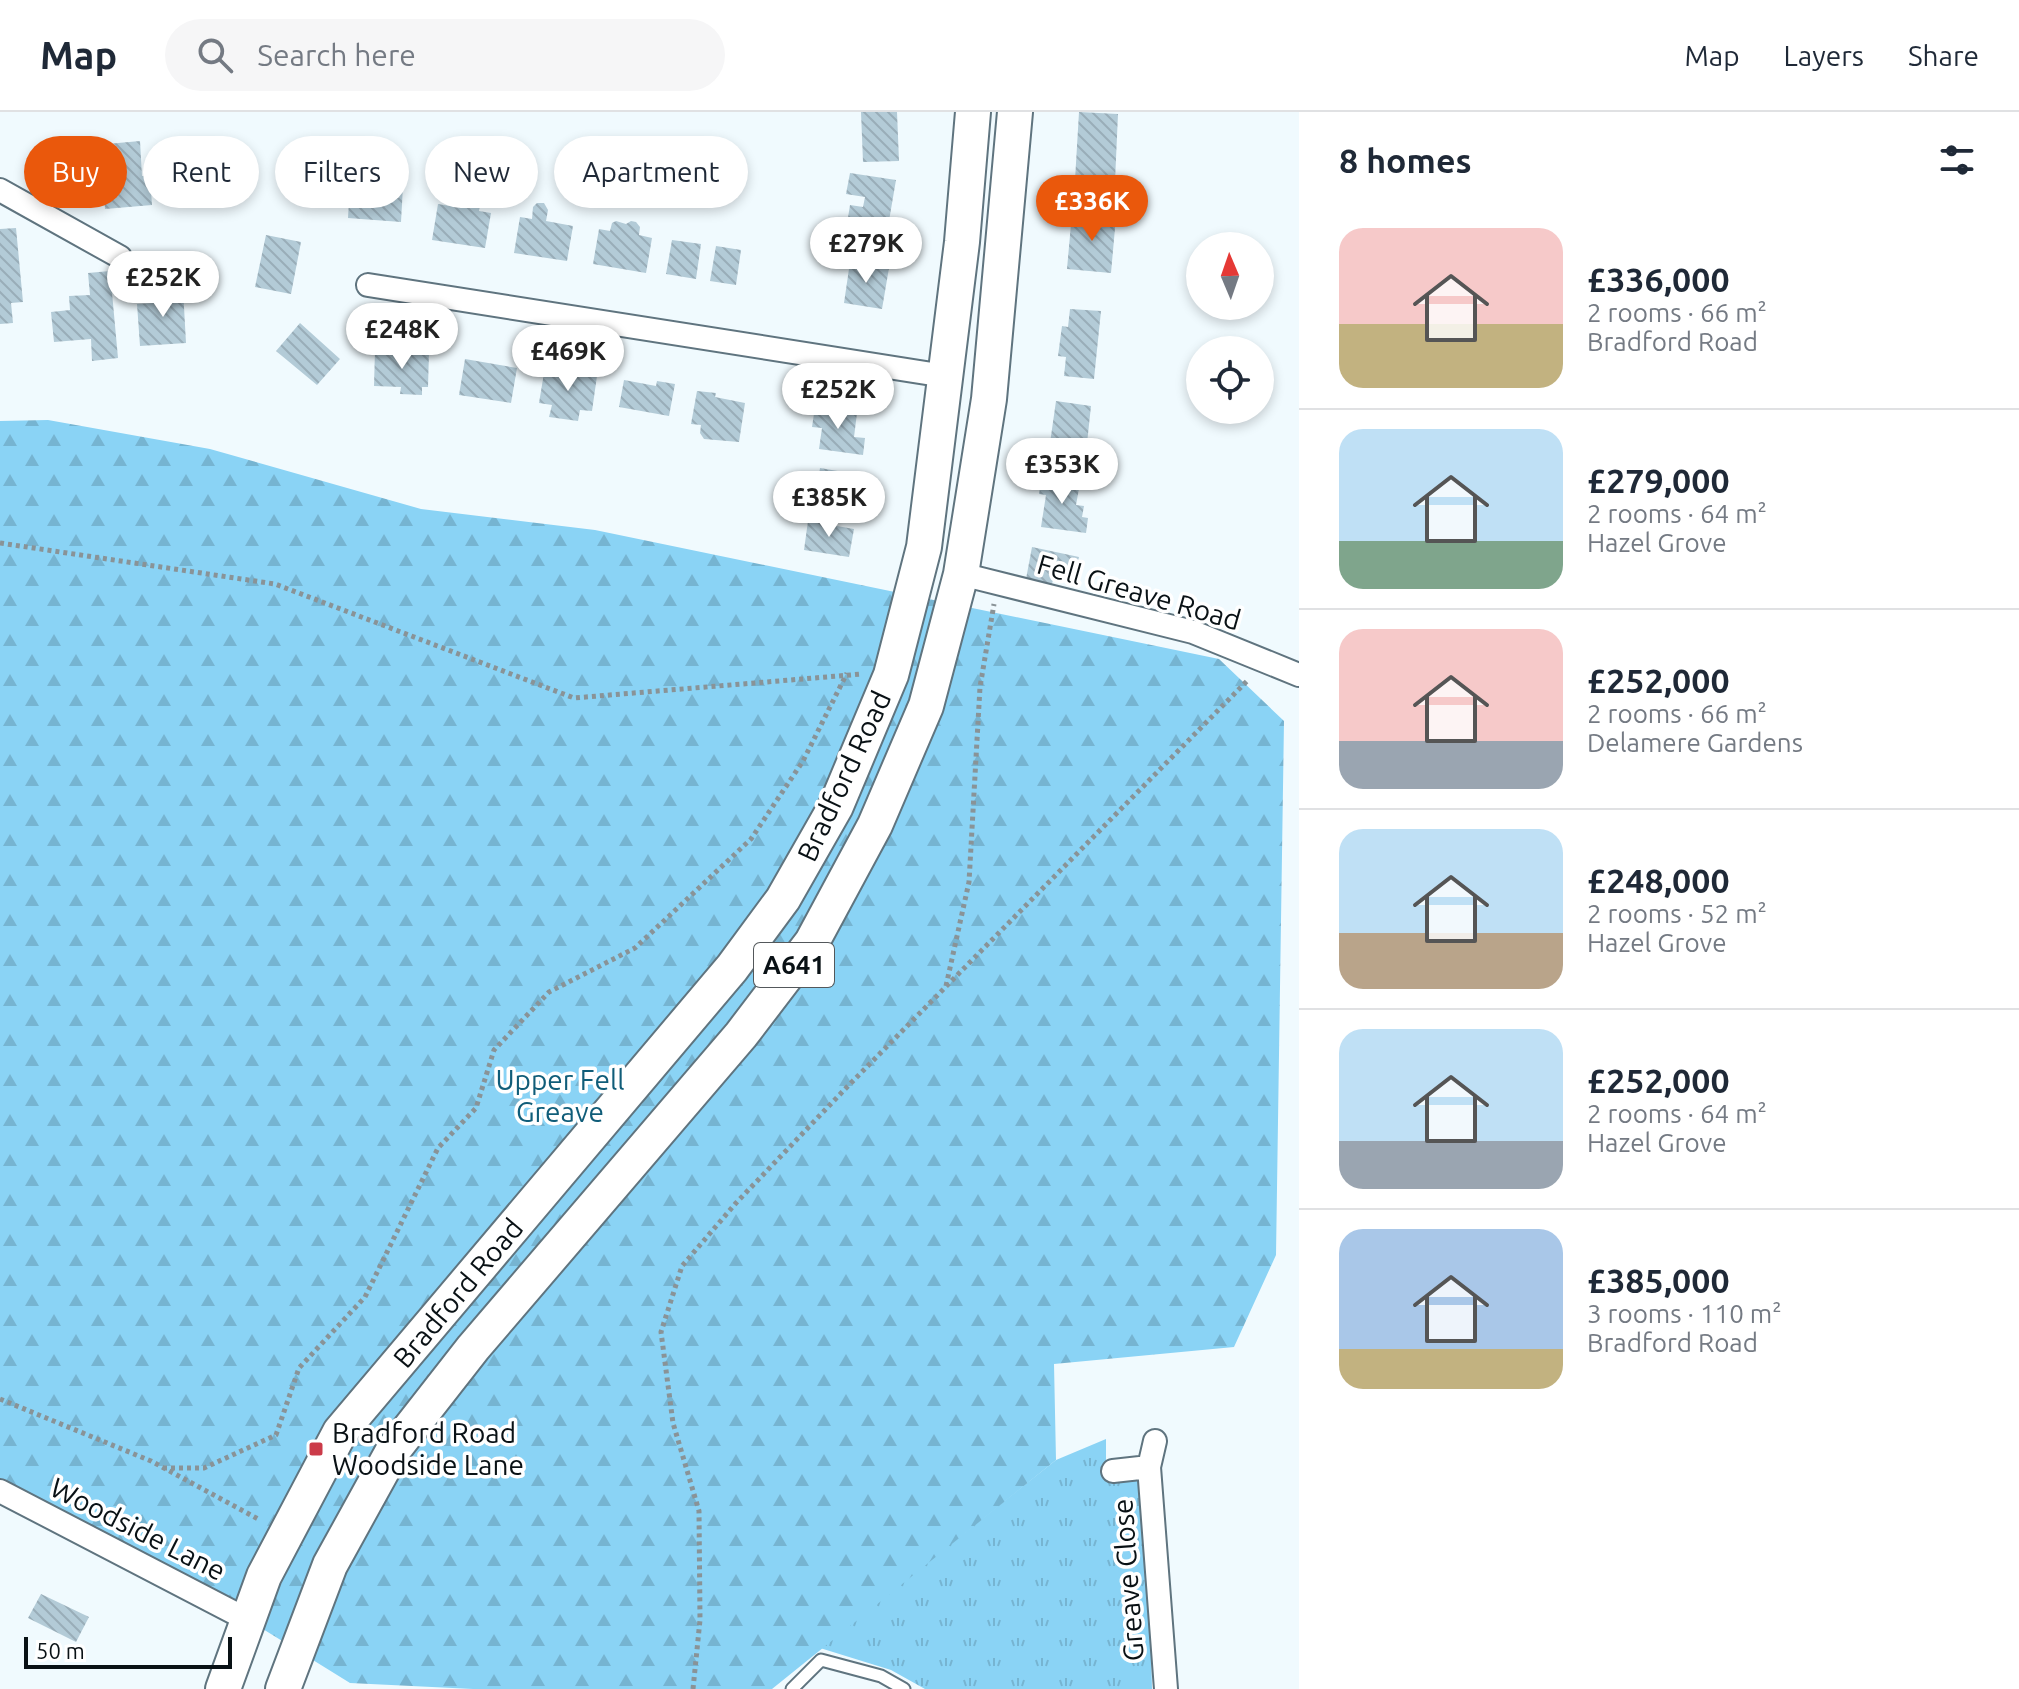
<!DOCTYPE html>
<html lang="en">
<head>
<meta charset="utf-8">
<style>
  :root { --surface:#fff; --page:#f6f6f7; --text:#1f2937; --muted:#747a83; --line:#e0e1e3; --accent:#ea580c }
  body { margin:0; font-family:Ubuntu,sans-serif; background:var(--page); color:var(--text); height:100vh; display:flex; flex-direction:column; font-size:30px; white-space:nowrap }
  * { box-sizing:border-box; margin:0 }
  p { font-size:26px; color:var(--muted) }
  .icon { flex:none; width:44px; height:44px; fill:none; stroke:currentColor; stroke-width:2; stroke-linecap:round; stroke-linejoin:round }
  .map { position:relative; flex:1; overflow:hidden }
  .drawer { display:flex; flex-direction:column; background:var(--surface); width:720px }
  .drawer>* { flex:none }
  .banner { position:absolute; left:24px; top:24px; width:760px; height:72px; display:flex; gap:16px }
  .needle { width:52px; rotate:358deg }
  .buttons { position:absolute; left:1186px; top:120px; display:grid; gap:16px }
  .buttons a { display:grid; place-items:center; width:88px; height:88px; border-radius:50%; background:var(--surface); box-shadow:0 4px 12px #0003; font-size:40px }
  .scale { position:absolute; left:24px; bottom:20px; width:208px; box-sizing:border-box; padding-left:8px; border:4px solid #091115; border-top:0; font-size:22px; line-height:28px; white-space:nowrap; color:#091115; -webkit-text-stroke:6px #fff; paint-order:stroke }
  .price { position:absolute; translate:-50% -68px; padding:0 18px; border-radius:28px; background:#fff; color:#222; font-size:26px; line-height:52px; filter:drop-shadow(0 2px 4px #0008) }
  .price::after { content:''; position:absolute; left:50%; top:48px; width:24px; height:18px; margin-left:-12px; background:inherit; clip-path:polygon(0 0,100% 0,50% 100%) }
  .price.active { background:var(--accent); color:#fff }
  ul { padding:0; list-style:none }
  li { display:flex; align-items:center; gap:24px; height:200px; padding:0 40px }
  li+li { border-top:2px solid var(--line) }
  li span { display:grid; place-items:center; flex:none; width:224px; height:160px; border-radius:24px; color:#555 }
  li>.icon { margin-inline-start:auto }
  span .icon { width:96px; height:96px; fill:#fffc; stroke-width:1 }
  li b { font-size:34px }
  h2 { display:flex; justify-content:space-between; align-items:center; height:96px; padding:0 40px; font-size:34px }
  .chip { padding:0 28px; border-radius:36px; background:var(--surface); box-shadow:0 4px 12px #0003; font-size:28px; line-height:72px }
  .chip.active { background:var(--accent); color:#fff }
  header { display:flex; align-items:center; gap:48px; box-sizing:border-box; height:112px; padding:0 40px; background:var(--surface); border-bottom:2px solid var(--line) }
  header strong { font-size:38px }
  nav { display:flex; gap:44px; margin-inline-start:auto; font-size:28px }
  .search { width:560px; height:72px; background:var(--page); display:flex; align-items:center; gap:20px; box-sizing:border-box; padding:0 28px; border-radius:44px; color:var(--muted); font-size:30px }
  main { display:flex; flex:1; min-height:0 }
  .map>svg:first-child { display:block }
  .grass { fill:url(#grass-tufts) }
  .forest { fill:url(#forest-firs) }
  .building { fill:url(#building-back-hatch) }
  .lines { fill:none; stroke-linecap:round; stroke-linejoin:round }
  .lane-casing { stroke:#5f747f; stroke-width:15 }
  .street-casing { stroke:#5f747f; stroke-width:26 }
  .primary-casing { stroke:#5f747f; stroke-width:38 }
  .path { stroke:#899397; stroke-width:5; stroke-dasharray:4 4; stroke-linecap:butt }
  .lane { stroke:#fff; stroke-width:11 }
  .street { stroke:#fff; stroke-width:22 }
  .primary { stroke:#fff; stroke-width:34 }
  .poi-dot { fill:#cb3b49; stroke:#fff; stroke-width:3 }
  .labels { text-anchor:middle; stroke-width:7; stroke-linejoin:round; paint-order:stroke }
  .shield { fill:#fff; stroke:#53585b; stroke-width:2 }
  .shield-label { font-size:26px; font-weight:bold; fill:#091115 }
  .street-label { font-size:28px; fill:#091115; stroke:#fff }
  .park-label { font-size:28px; fill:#105d79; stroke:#fff }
  .poi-label { font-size:28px; fill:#091115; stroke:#fff; text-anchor:start }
</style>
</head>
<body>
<header>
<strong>Map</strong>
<div class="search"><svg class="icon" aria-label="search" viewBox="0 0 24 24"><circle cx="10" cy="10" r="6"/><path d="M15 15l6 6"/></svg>Search here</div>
<nav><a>Map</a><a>Layers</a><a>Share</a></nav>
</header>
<main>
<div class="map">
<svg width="1299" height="1577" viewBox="0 0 1299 1577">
  <defs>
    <pattern id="grass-tufts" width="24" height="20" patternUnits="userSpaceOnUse" patternTransform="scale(2)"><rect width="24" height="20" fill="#8ad3f5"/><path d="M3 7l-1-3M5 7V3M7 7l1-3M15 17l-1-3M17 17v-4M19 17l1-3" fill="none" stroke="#76b4d1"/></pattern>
    <pattern id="forest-firs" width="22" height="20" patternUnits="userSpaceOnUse" patternTransform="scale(2)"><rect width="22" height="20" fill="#8ad3f5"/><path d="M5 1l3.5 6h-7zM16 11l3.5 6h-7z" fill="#76b4d1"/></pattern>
    <pattern id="building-back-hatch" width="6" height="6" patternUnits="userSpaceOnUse" patternTransform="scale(2)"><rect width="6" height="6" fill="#b3cbd7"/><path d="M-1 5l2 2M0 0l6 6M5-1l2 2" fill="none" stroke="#99adb8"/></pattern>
  </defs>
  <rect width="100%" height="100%" fill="#f0fafe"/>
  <path class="grass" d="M1106,1327V1367L1147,1366L1152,1577H925L891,1558L820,1536L1056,1348Z"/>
  <path class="forest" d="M48,308L210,337L421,397L595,418L1219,547L1284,609L1276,1143L1234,1235L1054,1252L1056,1348L772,1577H473L350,1571L203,1480L0,1370V309Z"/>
  <path class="building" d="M861,0H897L899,49L863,50Z
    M1079,0L1118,2L1115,69L1075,68Z
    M140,29L142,64H150L152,93L105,97L102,59L77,61L74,35Z
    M381,56H388L392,61L391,73L403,74L401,110L348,106L350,70L376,72L377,61Z
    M850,61L896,68L884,138L844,131L850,93L863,95L865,85L846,82Z
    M456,79L467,83L477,81L481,85L479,99L491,101L485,136L432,128L438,92L450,94L452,82Z
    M537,91H544L548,98L546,109L573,114L567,149L514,141L520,105L532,107L533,95Z
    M1072,101L1116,105L1111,161L1067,157Z
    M616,109L626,112L631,109L636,110L640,115L639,123L652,126L646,161L593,152L599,117L610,119L612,111Z
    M16,116L23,190L11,191L13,211L0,212V117Z
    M266,123L301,130L291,182L255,175Z
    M672,128L701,132L696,167L666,162Z
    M716,134L741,138L736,173L710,169Z
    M850,150L889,156L882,197L844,191Z
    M110,159L118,246L92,249L91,227L54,230L51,200L70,198L69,184L90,183L88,161Z
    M183,177L186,231L140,234L137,192L154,191L153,179Z
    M1070,197L1101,199L1094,267L1064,264L1066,245L1058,244L1062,214L1068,215Z
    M300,211L340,247L317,273L276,239Z
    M375,238L429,240L428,275H422V283L400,282L401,275L374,274Z
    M465,247L517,256L511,291L459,283Z
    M545,255L597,264L592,299L580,298L578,309L549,305L552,293L539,291Z
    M624,268L656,274L657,269L675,272L669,304L619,295Z
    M697,279L716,281L715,285L745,291L739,330L704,327L700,321L701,313L691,312Z
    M1056,289L1091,294L1085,350L1048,345Z
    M815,295L857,301L854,325L865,326L863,343L819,337L822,316L812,315Z
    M820,356L861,363L855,400L814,393Z
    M1042,365L1080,371L1076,393L1084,394L1082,405L1088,406L1086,421L1041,415L1046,383L1039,382Z
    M808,409L854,417L849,445L804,438Z
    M1032,435L1079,445L1074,466L1054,463L1052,472L1026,467Z
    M41,1482L89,1505L76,1530L28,1506Z"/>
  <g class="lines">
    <defs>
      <path id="lane" d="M792,1577L821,1548L881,1564L904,1577"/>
      <path id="street" d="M0,78L120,145
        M368,173L945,264
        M961,462L1193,520L1299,563
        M1155,1329L1149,1355L1166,1577
        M1113,1359L1149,1355
        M0,1379L248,1508"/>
      <path id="primary" d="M223,1577L264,1464L340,1320L732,856L783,787L836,694L891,563L924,435L962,130L973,0
        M283,1577L330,1453L394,1337L473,1236L741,923L812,830L875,713L926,594L961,462L989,287L1015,0"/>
    </defs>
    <use href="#lane" class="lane-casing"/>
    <use href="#street" class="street-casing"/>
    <use href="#primary" class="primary-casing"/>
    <path class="path" d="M0,431L275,472L574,586L862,562
      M946,874L969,770L980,575L994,492
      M0,1287L151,1349L260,1408
      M163,1356H204L276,1323L299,1256L365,1185L438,1036L476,996L494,938L549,880L635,836L751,727L803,649L847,561
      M693,1577L700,1508L699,1399L673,1311L661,1220L682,1154L736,1091L847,975L1248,568"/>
    <use href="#lane" class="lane"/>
    <use href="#street" class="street"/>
    <use href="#primary" class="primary"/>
  </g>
  <rect class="poi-dot" x="308" y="1329" width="16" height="16" rx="4"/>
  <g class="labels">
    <rect class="shield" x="754" y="831" width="80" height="44" rx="6"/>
    <g class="shield-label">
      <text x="794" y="862">A641</text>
    </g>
    <g class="street-label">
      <text transform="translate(1139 480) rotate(16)" y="10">Fell Greave Road</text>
      <text transform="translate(844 664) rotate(-65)" y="10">Bradford Road</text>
      <text transform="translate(458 1181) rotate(-50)" y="10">Bradford Road</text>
      <text transform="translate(138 1417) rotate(27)" y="10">Woodside Lane</text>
      <text transform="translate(1128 1468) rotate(-94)" y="10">Greave Close</text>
    </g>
    <g class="park-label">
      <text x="560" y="978">Upper Fell<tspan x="560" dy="32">Greave</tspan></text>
    </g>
    <g class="poi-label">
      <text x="332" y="1331">Bradford Road<tspan x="332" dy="32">Woodside Lane</tspan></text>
    </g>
  </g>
</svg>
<div class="buttons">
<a><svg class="needle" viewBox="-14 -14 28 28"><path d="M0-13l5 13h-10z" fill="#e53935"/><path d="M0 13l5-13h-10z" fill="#747a83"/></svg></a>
<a><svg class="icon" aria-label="locate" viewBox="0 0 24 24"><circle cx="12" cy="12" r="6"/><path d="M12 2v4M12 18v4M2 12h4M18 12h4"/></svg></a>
</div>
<div class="scale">50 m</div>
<b class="price active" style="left:1092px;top:131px">£336K</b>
<b class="price" style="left:866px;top:173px">£279K</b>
<b class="price" style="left:163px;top:207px">£252K</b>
<b class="price" style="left:402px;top:259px">£248K</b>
<b class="price" style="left:568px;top:281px">£469K</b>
<b class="price" style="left:838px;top:319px">£252K</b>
<b class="price" style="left:1062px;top:394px">£353K</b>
<b class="price" style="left:829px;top:427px">£385K</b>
<div class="banner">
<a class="chip active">Buy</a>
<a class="chip">Rent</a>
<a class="chip">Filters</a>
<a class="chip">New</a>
<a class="chip">Apartment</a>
</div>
</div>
<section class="drawer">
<h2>8 homes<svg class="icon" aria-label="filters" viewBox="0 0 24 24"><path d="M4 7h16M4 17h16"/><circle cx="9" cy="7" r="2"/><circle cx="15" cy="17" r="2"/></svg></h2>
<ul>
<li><span style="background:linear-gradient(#f6c9c9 60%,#c2b280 0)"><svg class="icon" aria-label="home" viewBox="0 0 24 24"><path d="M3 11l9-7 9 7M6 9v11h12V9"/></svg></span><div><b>£336,000</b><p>2 rooms · 66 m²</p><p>Bradford Road</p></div></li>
<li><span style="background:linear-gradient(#bfe0f5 70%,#7fa58c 0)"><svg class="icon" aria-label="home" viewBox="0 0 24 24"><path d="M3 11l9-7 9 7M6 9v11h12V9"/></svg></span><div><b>£279,000</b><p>2 rooms · 64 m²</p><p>Hazel Grove</p></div></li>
<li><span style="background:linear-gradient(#f6c9c9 70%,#9aa5b1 0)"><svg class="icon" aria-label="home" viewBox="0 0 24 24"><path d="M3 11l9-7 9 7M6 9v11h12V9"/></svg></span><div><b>£252,000</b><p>2 rooms · 66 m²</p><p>Delamere Gardens</p></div></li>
<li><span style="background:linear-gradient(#bfe0f5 65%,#b9a48a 0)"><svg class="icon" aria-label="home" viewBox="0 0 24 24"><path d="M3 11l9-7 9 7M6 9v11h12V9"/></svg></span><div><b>£248,000</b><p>2 rooms · 52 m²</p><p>Hazel Grove</p></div></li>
<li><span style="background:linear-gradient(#bfe0f5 70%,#9aa5b1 0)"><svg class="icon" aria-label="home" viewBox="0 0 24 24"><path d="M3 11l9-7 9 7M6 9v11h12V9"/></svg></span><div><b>£252,000</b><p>2 rooms · 64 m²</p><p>Hazel Grove</p></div></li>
<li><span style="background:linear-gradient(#a9c7e8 75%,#c2b280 0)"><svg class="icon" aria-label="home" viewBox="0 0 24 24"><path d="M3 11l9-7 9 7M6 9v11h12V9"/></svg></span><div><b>£385,000</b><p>3 rooms · 110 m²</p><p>Bradford Road</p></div></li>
</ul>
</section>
</main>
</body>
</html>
